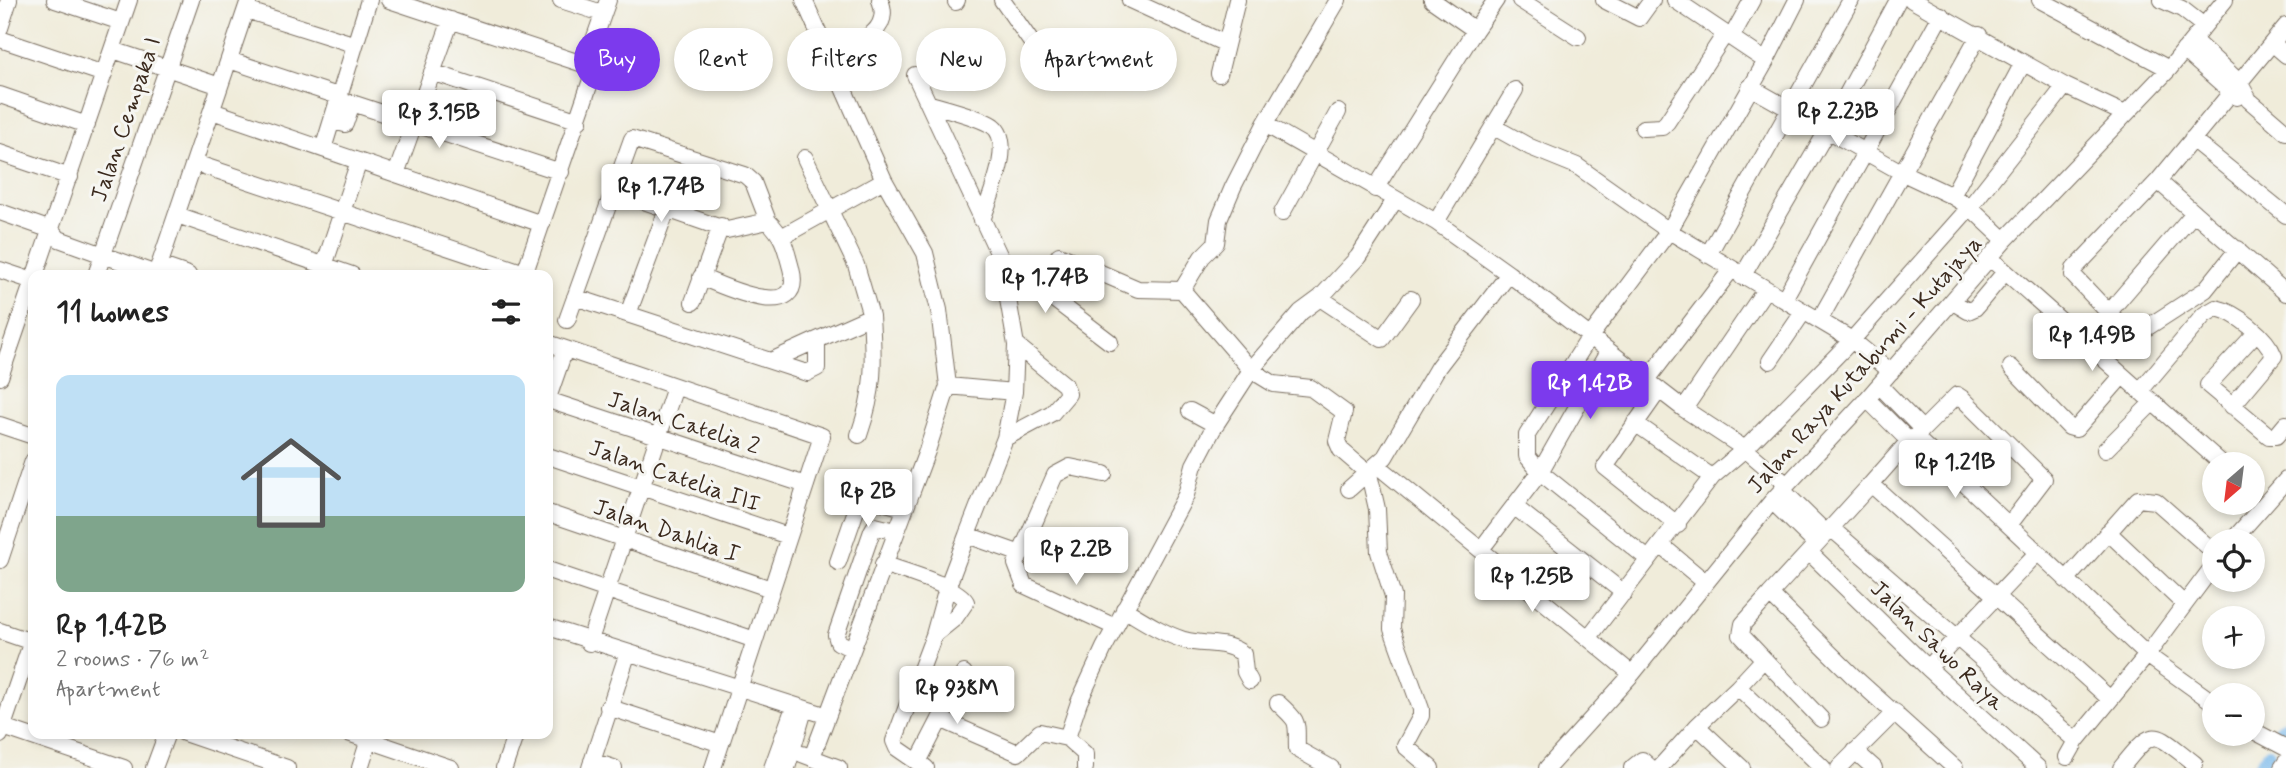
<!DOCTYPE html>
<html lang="en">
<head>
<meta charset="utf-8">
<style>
  :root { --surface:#fff; --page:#f2f2f2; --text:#222; --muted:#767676; --line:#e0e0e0; --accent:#7c3aed }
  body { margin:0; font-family:Mynerve,sans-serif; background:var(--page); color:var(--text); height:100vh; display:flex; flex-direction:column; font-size:26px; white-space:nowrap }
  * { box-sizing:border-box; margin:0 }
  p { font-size:23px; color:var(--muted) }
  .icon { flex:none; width:38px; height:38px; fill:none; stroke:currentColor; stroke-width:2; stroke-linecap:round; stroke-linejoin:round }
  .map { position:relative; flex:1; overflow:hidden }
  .drawer { position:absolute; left:28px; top:270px; width:525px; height:469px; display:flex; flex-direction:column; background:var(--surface); border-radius:14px; box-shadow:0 4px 10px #0003 }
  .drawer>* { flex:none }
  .banner { position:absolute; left:574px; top:28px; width:665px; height:63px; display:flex; gap:14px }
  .needle { width:46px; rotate:208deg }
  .controls { position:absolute; left:2202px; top:452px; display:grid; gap:14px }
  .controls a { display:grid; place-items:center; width:63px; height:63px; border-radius:50%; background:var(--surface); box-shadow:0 4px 10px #0003; font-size:35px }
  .price { position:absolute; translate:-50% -60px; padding:0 16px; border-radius:7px; background:#fff; color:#222; font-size:23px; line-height:46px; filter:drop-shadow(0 2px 4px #0008) }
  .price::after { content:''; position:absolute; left:50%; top:42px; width:21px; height:16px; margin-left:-10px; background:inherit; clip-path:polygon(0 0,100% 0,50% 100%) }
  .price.selected { background:var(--accent); color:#fff }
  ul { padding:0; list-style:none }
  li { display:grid; align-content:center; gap:14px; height:371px; padding:0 28px }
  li+li { border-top:2px solid var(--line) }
  li span { display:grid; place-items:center; height:217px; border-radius:14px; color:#555 }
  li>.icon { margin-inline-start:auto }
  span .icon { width:126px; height:126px; fill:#fffc; stroke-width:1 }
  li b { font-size:30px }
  h2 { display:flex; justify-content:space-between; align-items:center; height:84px; padding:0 28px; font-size:30px }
  .pill { padding:0 24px; border-radius:32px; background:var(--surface); box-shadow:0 4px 10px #0003; font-size:24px; line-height:63px }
  .pill.selected { background:var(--accent); color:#fff }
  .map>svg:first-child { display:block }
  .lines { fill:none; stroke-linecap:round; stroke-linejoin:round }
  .canal { stroke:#77b8ec; stroke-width:12 }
  .river { stroke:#77b8ec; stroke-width:21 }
  .minor-casing { stroke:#7a6e60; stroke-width:18 }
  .minor { stroke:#fff; stroke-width:16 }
  .labels { text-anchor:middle; stroke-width:6; stroke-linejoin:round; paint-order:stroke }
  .street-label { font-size:23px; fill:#3b2a1e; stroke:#f6f6f2 }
</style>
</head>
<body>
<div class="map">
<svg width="2286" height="768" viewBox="0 0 2286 768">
  <rect width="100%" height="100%" fill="#f6f6f2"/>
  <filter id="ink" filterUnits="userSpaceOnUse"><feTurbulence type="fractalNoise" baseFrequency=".0143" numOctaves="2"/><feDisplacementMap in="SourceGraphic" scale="14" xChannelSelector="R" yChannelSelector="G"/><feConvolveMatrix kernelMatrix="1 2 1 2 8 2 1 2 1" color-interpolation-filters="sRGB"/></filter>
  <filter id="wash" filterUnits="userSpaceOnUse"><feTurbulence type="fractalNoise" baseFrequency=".00686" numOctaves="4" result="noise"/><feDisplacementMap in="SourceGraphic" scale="28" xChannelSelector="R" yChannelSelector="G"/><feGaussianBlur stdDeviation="1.57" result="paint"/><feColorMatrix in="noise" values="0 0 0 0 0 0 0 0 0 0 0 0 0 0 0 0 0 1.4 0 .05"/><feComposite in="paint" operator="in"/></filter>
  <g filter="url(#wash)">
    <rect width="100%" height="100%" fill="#f0ecda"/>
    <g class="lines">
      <path class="canal" d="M2258,768L2269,753"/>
      <path class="river" d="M2282,735L2286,730"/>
    </g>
  </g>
  <g filter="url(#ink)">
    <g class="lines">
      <defs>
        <path id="minor" d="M55,0L121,22
          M389,0L586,65
          M561,0L602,13
          M804,0L884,180L925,253L939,310L948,386L927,451L812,757
          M1002,0L1043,59
          M1130,0L1224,43
          M1432,0L1475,30L1496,0
          M1520,0L1578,37
          M1604,0L1639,18L1652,0
          M1675,0L1766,61
          M1912,0L2065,86L2125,114
          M2040,0L2169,69
          M2162,0L2182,9L2204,26
          M956,2L957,0
          M246,10L353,44
          M2286,26L2158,181L2286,293
          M0,28L9,0
          M1731,38L1752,0
          M0,39L104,74
          M2193,40L2239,82L2249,100L2286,132
          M2272,43L2286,55
          M113,50L220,86
          M2184,50L2237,97
          M829,56C852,45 894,34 880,0
          M229,60L341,97
          M432,72L579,121
          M1219,74L1237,0
          M915,75L1001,259L1016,345L1014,392L1005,438L967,535
          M1750,87L1903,173L1952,196L1970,207L2005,240
          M0,95L87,125
          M930,104C947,109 980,117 993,126C1015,143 989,199 982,220
          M212,111L542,224
          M333,121L345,124L352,103L561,172
          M1265,124L1436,222L1509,274L1684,409L1745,449L1787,485
          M1494,127L1530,147L1577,166L1669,231L1852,340L1891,372
          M1643,128L1662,127L1667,122L1725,34
          M2192,139L2286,215
          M323,149L369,0
          M0,153L70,177
          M805,158L856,265L871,316L817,340
          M195,163L525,273
          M396,174L451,20
          M2158,181L2074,269L2073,275L2126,331L2137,334L2205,290L2238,249
          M1375,189L1475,30
          M612,190L727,230L768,221C784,237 785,246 791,268C806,324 726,288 701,277
          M1952,196L2023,63
          M0,212L51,230
          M1282,213L1338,112
          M177,215L352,275
          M1436,222L1515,90
          M51,230L59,239L156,274
          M783,236L884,180
          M1059,255L1138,289L1182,290
          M1708,255L1851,0
          M1990,258L2219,461
          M1001,259L1110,342
          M159,265L188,275
          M0,270L33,281
          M35,275L129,0
          M96,275L191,0
          M156,275L249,0
          M321,275L359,161
          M524,275L592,77L587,60L608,0
          M1742,277L1827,131L1898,0
          M1182,290L1251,370L1274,384L1311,388L1344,412L1337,441L1341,450L1369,474L1377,509L1379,552L1393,596L1392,629L1421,709V716L1405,746L1431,768
          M1182,290L1202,257L1216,243L1219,220L1233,187L1265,124L1338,0
          M575,297L807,373L817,368V340L773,360
          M1320,298L1382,339L1411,299
          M1784,299L1941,15
          M693,302L721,226
          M1953,302L1968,311L1975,308L2005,272
          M2109,312L2194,213
          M628,314L668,207
          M1820,319L1979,35
          M567,320L632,139L745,175L753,182L768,221
          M2255,334L2208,385L2269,436H2276L2286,424
          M548,343L822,436L713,768
          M1770,361L1804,311
          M2011,367L2069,427L2076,429L2122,376
          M0,377L33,281
          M1647,380L1731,270
          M1879,385L1922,429
          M948,386L1014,392
          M1659,390L1605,467L1678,525
          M2140,391L2204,315L2216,308C2236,312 2267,337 2274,356L2232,406
          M548,398L565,349
          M1867,399L1909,441L1915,437L2147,655L2214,703
          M548,400L806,485
          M1684,409L1765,290
          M1190,411L1216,425
          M1635,423L1712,477
          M0,425L33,436
          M859,435C875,389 874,363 871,316
          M1915,437L1957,395L1963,399L2044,479L2009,525
          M1005,438L1052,413L1068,394L1065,385L1016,345
          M2105,450L2152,403
          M548,456L788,536
          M1377,465L1632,674
          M1104,474L1070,467L1055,475L1016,564L1024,585L1115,627
          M1871,484L1909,441
          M1349,489L1385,457L1438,367L1509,274
          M1782,490L1826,533
          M1772,501L1816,544
          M1515,507L1624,593
          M548,513L771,589
          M1831,528L1871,484L2110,699
          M2108,532L2184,604
          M2232,541L2286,480
          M1662,546L1705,582
          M1482,548L1540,472L1608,352
          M1809,552L1928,668L2038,768
          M1648,559L1540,472L1527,456V435L1589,338L1669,231L1766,61L1797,0
          M0,560L33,461
          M838,562L861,496L904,508
          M883,564C902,571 958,586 966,602L955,618L934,635
          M548,570L755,640
          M2066,580L2138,499L2156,501L2214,552
          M1770,594L1743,624L1741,635L1821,719
          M1124,609C1144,621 1162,633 1184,640C1205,646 1225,640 1243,654L1245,672L1250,681
          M548,627L825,715
          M0,631L32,642
          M1589,637L1712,477L1745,449L1852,340L1970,207L2065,86
          M589,643L675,387
          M852,649L838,642L836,635L872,531L875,526L896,531
          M1928,668L2038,552
          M1738,687L1763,660
          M1278,703C1301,724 1296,721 1297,749L1331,768
          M608,707L721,744
          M940,719L1018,753L1040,732L1067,738L1079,702L1104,648L1186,495L1194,465L1214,427L1251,370L1301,312L1320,298L1358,257L1395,200
          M1697,726L1738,687L1823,768
          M3,727L124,768
          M2252,730L2286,748
          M184,733L287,768
          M348,733L451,768
          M0,735L33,638
          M1067,738L1085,754V768
          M1855,751L1874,768
          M802,754L839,768
          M2067,757L2076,741
          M592,761L614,768
          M918,762L964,673
          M154,768L167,733
          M360,768L371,733
          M504,768L516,733
          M590,768L627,655
          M772,768L794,707
          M787,768L804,710
          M926,768L897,748L894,741L934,635L947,588L967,535L1021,554
          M1547,768L1632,674L1772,501L1867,399L2005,240L2169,69L2225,0
          M1632,768L1642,760L1651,768
          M1659,768L1697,726L1742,768
          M1839,768L1895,712
          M1955,768L1854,677L1770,594L1831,528L2076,741L2147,655L2214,565
          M2121,768C2156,724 2153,732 2195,764
          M2282,768L2286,762"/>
      </defs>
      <use href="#minor" class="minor-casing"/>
      <use href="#minor" class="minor"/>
    </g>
  </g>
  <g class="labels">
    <g class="street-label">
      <text transform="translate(125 119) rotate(-71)" y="8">Jalan Cempaka I</text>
      <text transform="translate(1864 364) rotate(-48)" y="8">Jalan Raya Kutabumi - Kutajaya</text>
      <text transform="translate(684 422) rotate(18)" y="8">Jalan Catelia 2</text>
      <text transform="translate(675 475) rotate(19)" y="8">Jalan Catelia III</text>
      <text transform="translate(667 530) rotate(19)" y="8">Jalan Dahlia I</text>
      <text transform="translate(1938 645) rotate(44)" y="8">Jalan Sawo Raya</text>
    </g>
  </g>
</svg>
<div class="controls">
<a><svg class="needle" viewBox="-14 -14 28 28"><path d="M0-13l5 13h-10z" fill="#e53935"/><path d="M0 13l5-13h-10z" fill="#767676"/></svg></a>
<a><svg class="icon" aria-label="locate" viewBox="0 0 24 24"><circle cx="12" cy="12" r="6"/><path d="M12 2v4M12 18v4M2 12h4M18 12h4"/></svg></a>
<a>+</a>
<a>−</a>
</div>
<b class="price" style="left:1838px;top:149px">Rp 2.23B</b>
<b class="price" style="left:439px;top:150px">Rp 3.15B</b>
<b class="price" style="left:661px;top:224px">Rp 1.74B</b>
<b class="price" style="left:1045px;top:315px">Rp 1.74B</b>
<b class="price" style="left:2092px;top:373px">Rp 1.49B</b>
<b class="price selected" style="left:1590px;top:421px">Rp 1.42B</b>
<b class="price" style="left:1955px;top:500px">Rp 1.21B</b>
<b class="price" style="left:868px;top:529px">Rp 2B</b>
<b class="price" style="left:1076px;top:587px">Rp 2.2B</b>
<b class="price" style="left:1532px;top:614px">Rp 1.25B</b>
<b class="price" style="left:957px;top:726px">Rp 938M</b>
<div class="banner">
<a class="pill selected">Buy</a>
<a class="pill">Rent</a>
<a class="pill">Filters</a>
<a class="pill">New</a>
<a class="pill">Apartment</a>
</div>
<section class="drawer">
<h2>11 homes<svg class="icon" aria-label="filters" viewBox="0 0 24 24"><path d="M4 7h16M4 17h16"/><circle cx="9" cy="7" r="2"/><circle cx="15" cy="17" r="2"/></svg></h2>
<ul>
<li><span style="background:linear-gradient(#bfe0f5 65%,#7fa58c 0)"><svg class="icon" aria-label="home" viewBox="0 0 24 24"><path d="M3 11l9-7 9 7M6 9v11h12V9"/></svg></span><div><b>Rp 1.42B</b><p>2 rooms · 76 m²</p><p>Apartment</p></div></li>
</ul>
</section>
</div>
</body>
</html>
